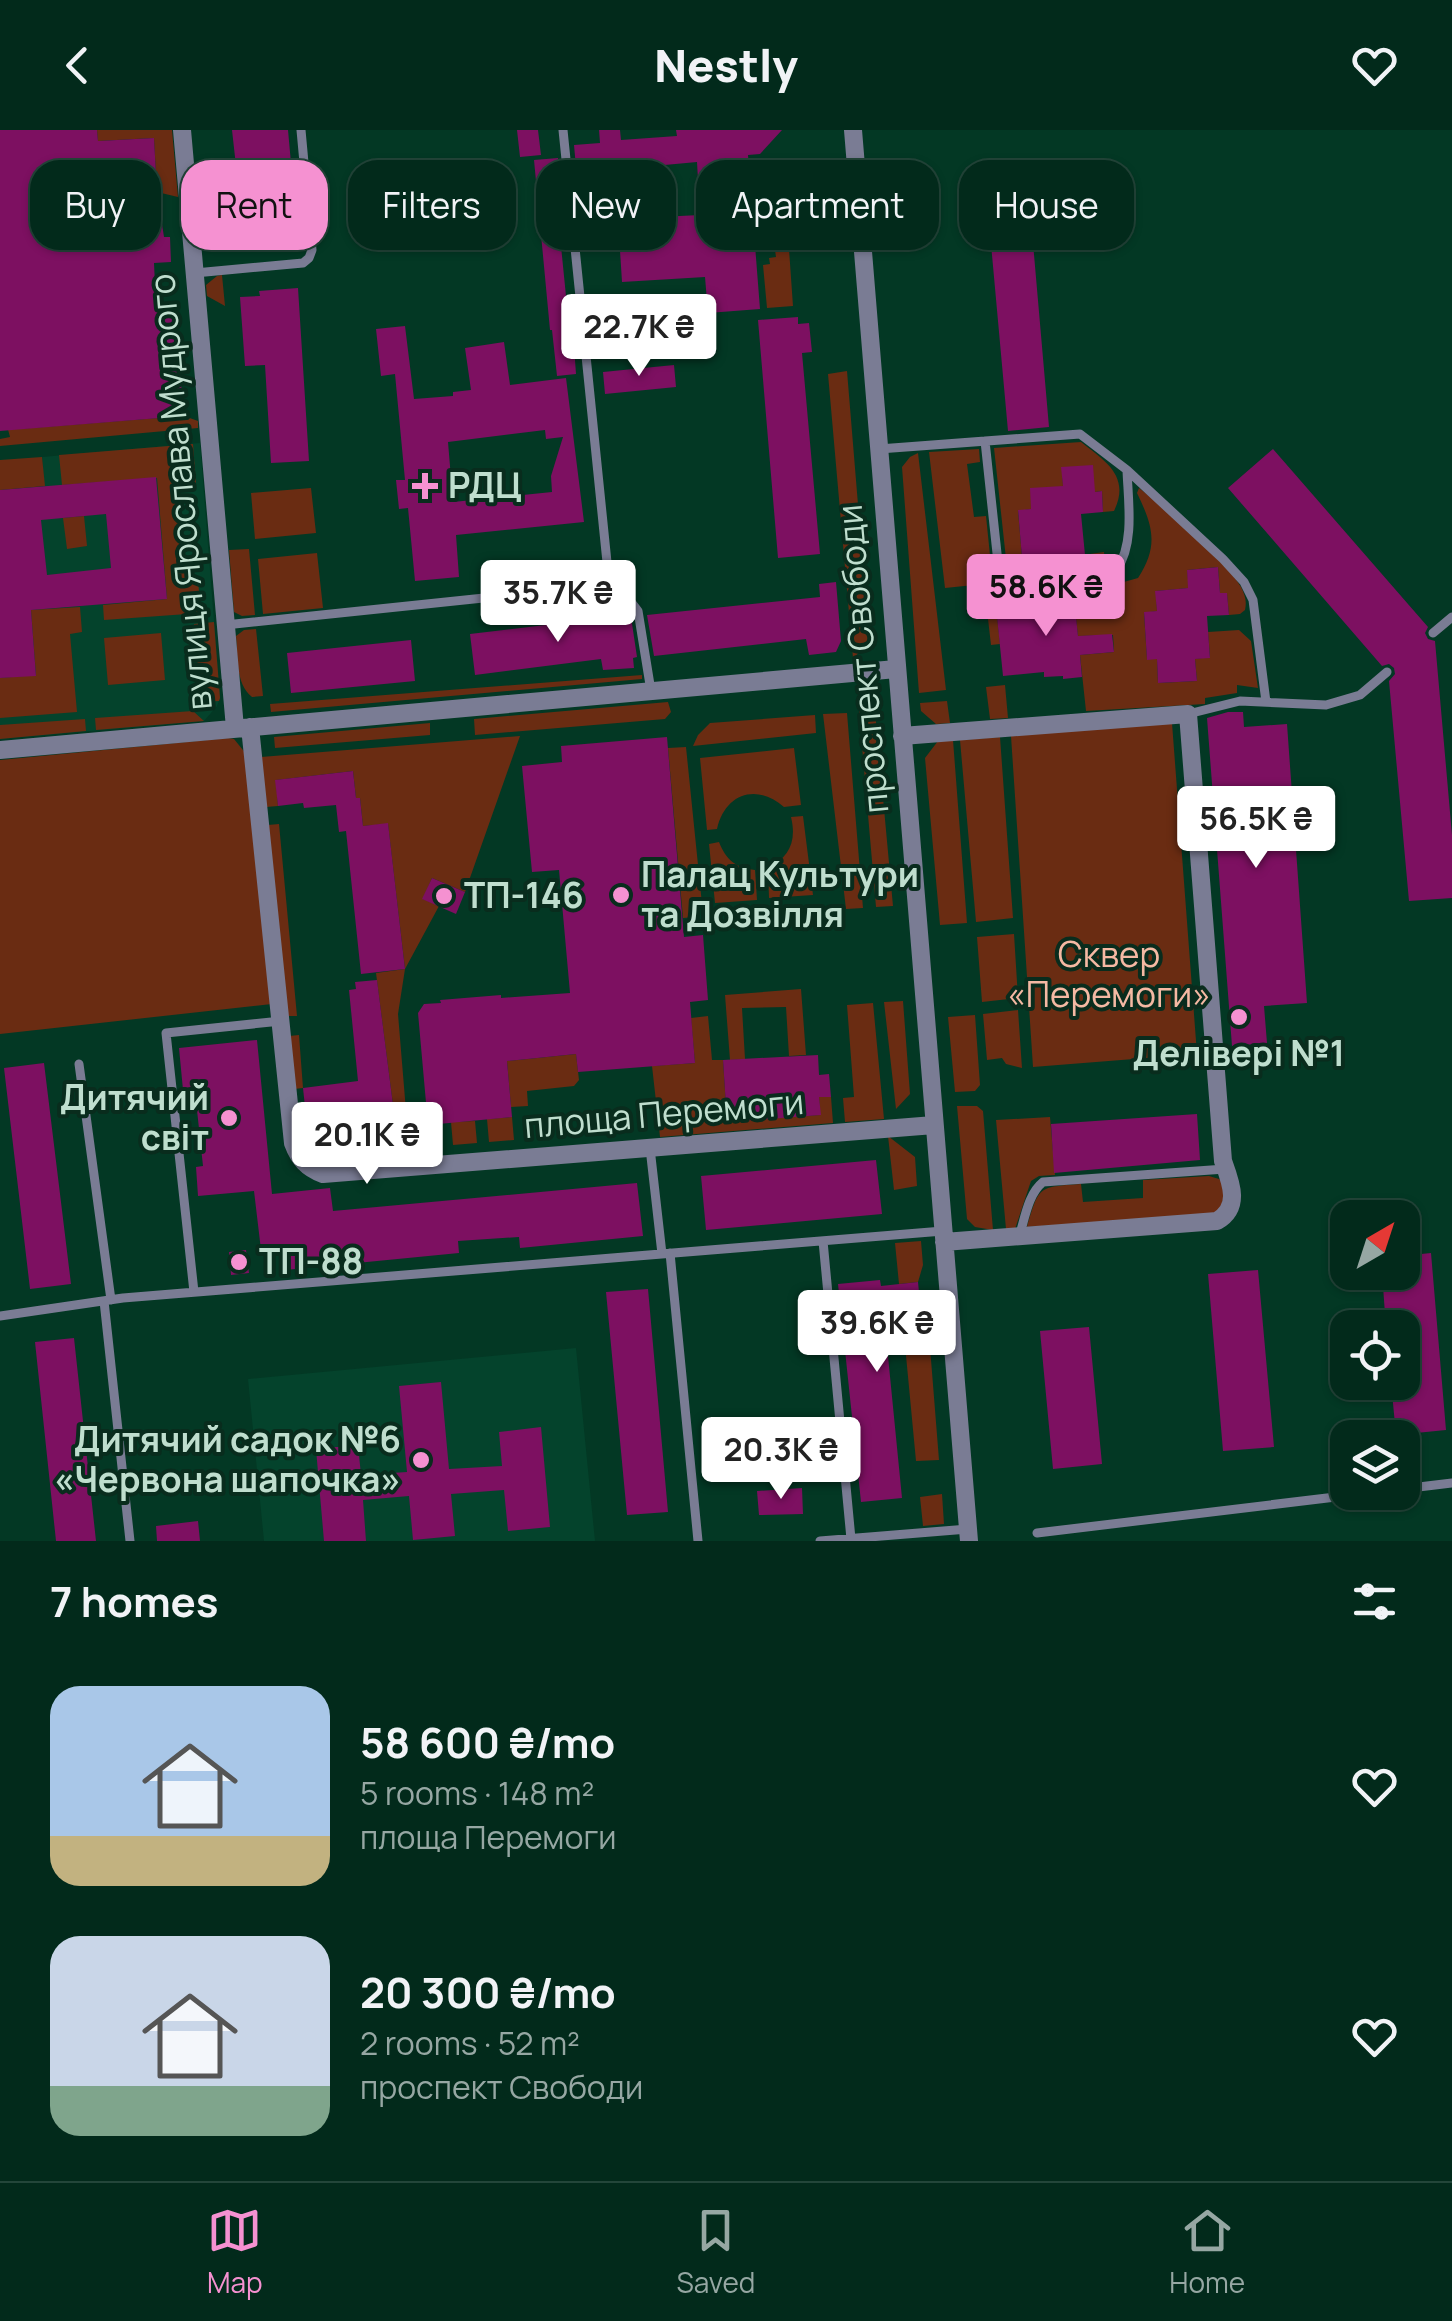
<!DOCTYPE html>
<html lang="en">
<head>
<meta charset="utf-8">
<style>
  :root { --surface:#022a1b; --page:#103628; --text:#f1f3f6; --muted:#96a7a3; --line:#23463a; --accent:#f591d1 }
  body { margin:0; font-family:Manrope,sans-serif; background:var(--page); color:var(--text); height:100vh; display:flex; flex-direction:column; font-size:38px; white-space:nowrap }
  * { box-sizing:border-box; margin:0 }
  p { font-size:32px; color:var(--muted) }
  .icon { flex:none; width:55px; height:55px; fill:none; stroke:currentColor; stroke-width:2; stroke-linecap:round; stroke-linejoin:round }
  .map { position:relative; height:1411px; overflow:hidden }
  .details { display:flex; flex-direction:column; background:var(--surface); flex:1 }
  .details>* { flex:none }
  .banner { position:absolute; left:30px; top:30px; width:1392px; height:90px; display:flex; gap:20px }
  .needle { width:65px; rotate:39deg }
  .fabs { position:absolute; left:1330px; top:1070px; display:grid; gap:20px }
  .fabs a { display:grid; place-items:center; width:90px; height:90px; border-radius:20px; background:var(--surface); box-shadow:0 2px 8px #0004,0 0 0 2px var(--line); font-size:50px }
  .price { position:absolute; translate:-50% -85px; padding:0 22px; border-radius:10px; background:#fff; color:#222; font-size:32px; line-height:65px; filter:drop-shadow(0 2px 5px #0008) }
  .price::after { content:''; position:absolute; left:50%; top:60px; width:30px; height:22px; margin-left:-15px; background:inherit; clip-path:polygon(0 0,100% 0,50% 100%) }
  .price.current { background:var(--accent); color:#111 }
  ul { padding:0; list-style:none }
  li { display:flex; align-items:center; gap:30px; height:250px; padding:0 50px }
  li span { display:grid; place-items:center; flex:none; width:280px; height:200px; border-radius:30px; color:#555 }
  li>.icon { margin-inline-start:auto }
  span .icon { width:120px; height:120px; fill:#fffc; stroke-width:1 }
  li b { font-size:42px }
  h2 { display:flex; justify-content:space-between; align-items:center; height:120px; padding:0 50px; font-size:42px }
  .pill { padding:0 35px; border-radius:30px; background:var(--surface); box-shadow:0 2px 8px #0004,0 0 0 2px var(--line); font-size:35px; line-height:90px }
  .pill.current { background:var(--accent); color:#111 }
  header { display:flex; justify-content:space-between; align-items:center; height:130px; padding:0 50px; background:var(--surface); font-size:45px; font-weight:800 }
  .tab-bar { display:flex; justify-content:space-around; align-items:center; height:140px; border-top:2px solid var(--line); background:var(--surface); font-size:28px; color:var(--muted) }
  .tab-bar a { display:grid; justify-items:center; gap:5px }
  .tab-bar .current { color:var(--accent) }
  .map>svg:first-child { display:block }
  .built { fill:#04432c }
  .green { fill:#6a2c12 }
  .building { fill:#7d1061; fill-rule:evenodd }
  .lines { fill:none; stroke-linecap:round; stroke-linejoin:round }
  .service { stroke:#7a7c94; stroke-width:9 }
  .minor { stroke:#7a7c94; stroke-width:18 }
  .poi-dot { fill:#f591d1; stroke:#092c1d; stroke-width:4 }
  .labels { text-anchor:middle; stroke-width:8; stroke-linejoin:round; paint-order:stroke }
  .poi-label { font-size:35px; font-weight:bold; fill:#bfdece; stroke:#092c1d; text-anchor:start }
  .street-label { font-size:35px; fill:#bfdece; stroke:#092c1d }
  .park-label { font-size:35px; fill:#f5b9a3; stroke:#092c1d }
</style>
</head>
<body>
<header><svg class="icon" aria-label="back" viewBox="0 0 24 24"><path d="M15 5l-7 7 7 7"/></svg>Nestly<svg class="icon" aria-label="heart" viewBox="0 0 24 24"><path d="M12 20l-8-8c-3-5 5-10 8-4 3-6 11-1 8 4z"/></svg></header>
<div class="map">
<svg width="1452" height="1411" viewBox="0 0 1452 1411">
  <rect width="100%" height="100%" fill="#033824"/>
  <path class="built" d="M200,313L219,554L220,568L217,576L204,591L0,609V360L44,356L42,327Z
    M576,1218L595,1411H264L248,1249Z"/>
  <path class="green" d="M97,0H172L178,67L157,62L154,8L98,11Z
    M782,40L786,87H773L772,83H767L766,76H759L756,42Z
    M789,119L793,176L767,178L763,135L770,134L769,128L776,127L775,120Z
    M222,145L225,176L207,166L206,155L217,146Z
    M847,241L869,508L862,520L853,528L828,244Z
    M184,286L198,291V298L0,316V309L10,307L6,292L18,299Z
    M1081,312C1105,331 1131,346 1114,381L1103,382L1102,361L1095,362L1062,338L1063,356L1031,379L1018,381L1022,427H1031L1033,451L1072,448L1069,427L1104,422L1105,433L1097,447C1083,449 1025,459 1015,452C1011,449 1009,443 1007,438L994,318Z
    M193,314L196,354L177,356L186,451L198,450L201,483L104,490L103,475L167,469L157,348L62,355L59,325Z
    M979,319L980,332L967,334L974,387L986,386L992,445L1001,464L1016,471L1074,466L1138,448C1159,416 1153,396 1137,363L1139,358C1163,376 1228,433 1241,457C1245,465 1247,471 1245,480L1240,484L1229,485L1227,464L1220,463L1218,437L1187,440L1189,458L1156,461L1157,481L1144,483L1147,529H1157L1158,553L1197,551L1195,529L1210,527L1208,502L1239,500L1251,511L1258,558L1237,555V563L1205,568V574L1086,581L1080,525L1114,522L1113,505L1078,506L1074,470L996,477L1000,514L991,515L984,454L945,458L929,322Z
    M918,323L946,560L919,563L902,337L910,327Z
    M42,327L45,356L0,360V330Z
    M311,358L316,403L255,409L251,363Z
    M84,386L87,416L67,419L63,388Z
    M249,419L255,485L242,486L234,482L229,420Z
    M317,423L323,478L263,484L258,429Z
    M80,477L82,502L70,504L77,582L0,588V548L36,545L31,480Z
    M214,492L220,568L219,571L201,572L194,494Z
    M256,499L263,566L252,567C235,553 238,526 236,506L244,500Z
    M161,503L165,550L108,555L104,508Z
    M642,545V549L271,582L270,574Z
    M1005,555L1008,588L990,589L986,557Z
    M947,571L950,593L936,594L921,581L920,573Z
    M668,572L671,582L665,589L475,605L474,589Z
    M193,581L204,591L96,600L95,588Z
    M859,581H875L893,776L876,777Z
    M847,583L863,778L846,779L823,584Z
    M815,585L816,603L693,616L698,605L710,593Z
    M85,589L86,601L0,609V595Z
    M430,593V605L275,618L274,607Z
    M1172,593L1197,924L1033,937L1011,606Z
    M520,606L465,762L432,748L423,769L439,776L405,839L398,884L408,1005L397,1006L376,843L405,839L388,694L363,696L360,668H356L353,641L276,650L278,676L266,677L261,627Z
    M1000,607L1013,788L976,792L960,610Z
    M228,608L234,609L247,625L272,874L0,904V630Z
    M953,610L967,793L940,795L925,628L938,611Z
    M686,617L702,774L696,775V787L683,788L668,618Z
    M794,618L801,675L784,677C757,653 725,663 717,699L707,700L700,628Z
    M803,686L813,765L769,768L768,739C789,727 797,712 791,687Z
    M279,694L297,886H287L268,695Z
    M719,712C726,730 736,738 755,740L757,770L715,773L709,714Z
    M1014,804L1018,868L982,872L977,807Z
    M801,859L806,925L789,926L786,877L742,878L745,929L730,930L725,865Z
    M903,871L910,964L896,979L884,872Z
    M873,873L884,989L845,992L843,968L854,967L847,875Z
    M1018,880L1022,938L1006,934L1002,928L987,930L983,884Z
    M975,885L980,955L975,961L955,962L948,887Z
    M708,886L712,930H723L727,991L820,985L819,967H831L833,993L660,1007L652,936L695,933L691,888Z
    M299,905L303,958L294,959L289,906Z
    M576,924L579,950L574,956L527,961L528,976L511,977L507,931Z
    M957,976H977L983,981L993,1100L975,1097L967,1089Z
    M512,987L514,1010L489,1012L487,989Z
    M1050,987L1055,1045L1039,1046L1031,1051L1015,1099H1006L996,990Z
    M475,991L477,1013L453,1015L451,992Z
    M888,1006L915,1027L917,1056L894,1060Z
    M1209,1046L1219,1049L1225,1055L1222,1077L1213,1084L1027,1097C1039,1056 1038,1057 1081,1054L1083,1072L1143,1068V1050Z
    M921,1111L923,1135L918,1152L899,1154L895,1113Z
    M924,1213L930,1217L939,1330L916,1331L905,1215Z
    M942,1364L944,1394L923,1396L920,1367Z"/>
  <path class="building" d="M0,0H97L98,11L154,8L157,62L164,107H170L171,132L154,133L156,177L174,176L184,286L0,301Z
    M232,0H288L298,110L258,114L251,35L236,36Z
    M517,0H538L541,25L520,27Z
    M599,0H620L621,10L677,6L676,0H782L760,24L748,25L760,179L708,183L705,147L622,152L618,89L700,85L697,32L600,41L606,102L582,104L574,15L600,13Z
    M558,28L566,106H560L571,216H574L576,244L557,246L552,200H550L534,30Z
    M904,36L910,94L893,96L886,37Z
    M1029,67L1049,297L1008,301L987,70Z
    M298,158L309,331L271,333L265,235L245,236L240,167L260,166L259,161Z
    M798,187V194L809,193L812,222L802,223L820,424L778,428L758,190Z
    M405,196L414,269L453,266V262L471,260L465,218L504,212L510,255L566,248L584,392L456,405L459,447L415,451L408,378L399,379L396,350H405L395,244L381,246L376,199ZM545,300L546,309L563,307L551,346L552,362L453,372L448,312Z
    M674,235L676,257L605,264L603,242Z
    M1273,319L1428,497L1425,503L1428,509L1435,511L1452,705V768L1409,771L1389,551L1395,544L1394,538L1389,534L1382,536L1228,358Z
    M1093,335L1095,362L1102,361L1103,382L1081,384L1085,425L1069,427L1072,451L1033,454L1031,427L1022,428L1018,380L1031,379L1030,358L1063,356L1061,337Z
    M156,347L167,469L31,480L36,546L0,548V360ZM106,384L111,438L47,445L41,390Z
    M1218,437L1220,463H1227L1229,485L1207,486L1210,528L1195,529L1197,551L1158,553L1157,529L1147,530L1144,482L1157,481L1155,461L1188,458L1187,440Z
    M836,452L841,511L836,522L809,525L806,509L654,526L647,485L820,467L819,454Z
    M1074,467L1078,506L1112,504L1114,522L1080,525L1082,547L1063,549V546L1044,547V542L1003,546L996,477L1034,473V470H1036Z
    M625,477L627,488L631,487L637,527L633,528L634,538L603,540L601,529L475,545L470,504L596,489L594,481Z
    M411,510L415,551L291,563L287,523Z
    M1228,582H1243L1244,597L1287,594L1307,873L1264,876L1267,913L1232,916L1207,588Z
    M667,607L684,807L703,805L708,870L690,872L695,933L578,942L576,924L507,931L512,987L428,995L418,883L424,874L441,873L440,870L501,865V868L570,863L559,740L532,742L522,636L562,632L561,616Z
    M353,641L356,668H360L363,696L388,693L405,839L361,844L346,701L339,702L336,675L304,678L303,673L278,676L275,650Z
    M432,748L465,762L456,784L422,769Z
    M377,850L397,1006L309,1015L303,958L358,951L349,860L356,859L355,852Z
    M257,910L272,1064L330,1058L333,1081L637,1053L643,1106L520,1118L519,1107L458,1111L459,1123L285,1140L283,1118L261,1120L254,1061L198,1066L196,1037L203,1036L197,980L185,981L179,918Z
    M818,925L819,945L829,944L831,967H819L821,985L727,992L723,930Z
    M44,933L71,1154L30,1159L4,938Z
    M1197,984L1200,1030L1054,1043L1051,994Z
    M876,1030L882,1084L706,1100L701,1046Z
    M246,1120L249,1143L231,1145L229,1122Z
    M1431,1123L1446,1300L1396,1305L1391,1252H1402V1198H1386L1382,1142H1402V1126Z
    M1258,1140L1274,1317L1223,1321L1208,1144Z
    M880,1150L881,1156L918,1152L924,1213L887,1216L902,1368L861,1372L838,1154Z
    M648,1159L668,1382L627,1385L606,1162Z
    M1089,1197L1102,1334L1053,1339L1040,1201Z
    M74,1208L96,1411H56L35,1212Z
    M441,1252L449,1339L502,1336L499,1302L541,1297L550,1397L508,1401L504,1360L451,1364L455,1406L413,1410L409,1366L363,1370L366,1411H324L316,1319L358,1315L361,1345L407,1342L399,1256Z
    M802,1358L803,1384L759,1385L757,1361Z
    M198,1391L200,1411H157L156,1396Z"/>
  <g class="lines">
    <path class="service" d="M563,0L608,442L638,481L651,561
      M195,143L303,133L309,128L312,120L301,0
      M985,311L999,442C1005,452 1008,461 1020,463C1027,464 1037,461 1044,461C1067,459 1102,460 1117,439C1135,413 1128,370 1127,340
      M879,319L1080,304L1127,340L1223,429L1244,452L1253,470L1266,572
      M225,495L618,454
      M1433,503L1452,487
      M1188,584L1240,571L1326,575L1360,565L1387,542
      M79,934L111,1170
      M650,1018L662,1124
      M1019,1107C1025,1088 1028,1064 1043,1052L1225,1039
      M823,1111L851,1409
      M670,1123L698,1411
      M194,1162L166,903L281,891
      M104,1171L130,1411
      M0,1186L123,1168L943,1101
      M1402,1359L1452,1353
      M1037,1403L1377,1362
      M820,1411L968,1399"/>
    <path class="minor" d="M182,0L235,598
      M853,0L969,1411
      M250,597L293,1013C299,1029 307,1038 323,1044L934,995
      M902,606L1188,584L1223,1031C1231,1053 1241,1077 1217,1091L944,1112
      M0,620L896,539"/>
  </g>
  <g class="poi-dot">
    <path d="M420 341h10v10h10v10h-10v10h-10v-10h-10v-10h10z"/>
    <circle cx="621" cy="765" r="10"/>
    <circle cx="444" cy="766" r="10"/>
    <circle cx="1239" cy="887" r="10"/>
    <circle cx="229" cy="988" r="10"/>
    <circle cx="239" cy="1132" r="10"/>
    <circle cx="421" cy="1330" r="10"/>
  </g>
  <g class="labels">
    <g class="poi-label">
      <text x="448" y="368">РДЦ</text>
      <text x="641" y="757">Палац Культури<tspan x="641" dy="40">та Дозвілля</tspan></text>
      <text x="464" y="778">ТП-146</text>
      <text x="1239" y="936" text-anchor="middle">Делівері №1</text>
      <text x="209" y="980" text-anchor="end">Дитячий<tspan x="209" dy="40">світ</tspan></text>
      <text x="259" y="1144">ТП-88</text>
      <text x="401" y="1322" text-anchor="end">Дитячий садок №6<tspan x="401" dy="40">«Червона шапочка»</tspan></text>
    </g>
    <g class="street-label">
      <text transform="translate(181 362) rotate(-95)" y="12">вулиця Ярослава Мудрого</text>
      <text transform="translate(863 529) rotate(-95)" y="12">проспект Свободи</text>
      <text transform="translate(664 984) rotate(-5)" y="12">площа Перемоги</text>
    </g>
    <g class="park-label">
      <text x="1109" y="837">Сквер<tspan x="1109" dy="40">«Перемоги»</tspan></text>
    </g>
  </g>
</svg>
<div class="fabs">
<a><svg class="needle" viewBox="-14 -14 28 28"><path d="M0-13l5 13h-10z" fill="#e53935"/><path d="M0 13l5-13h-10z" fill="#96a7a3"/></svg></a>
<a><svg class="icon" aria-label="locate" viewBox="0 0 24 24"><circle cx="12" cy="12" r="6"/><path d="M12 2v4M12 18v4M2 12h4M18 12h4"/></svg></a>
<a><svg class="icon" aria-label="layers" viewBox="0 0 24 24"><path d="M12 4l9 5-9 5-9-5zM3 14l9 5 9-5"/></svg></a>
</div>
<b class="price" style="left:639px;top:249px">22.7K ₴</b>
<b class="price current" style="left:1046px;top:509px">58.6K ₴</b>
<b class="price" style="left:558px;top:515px">35.7K ₴</b>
<b class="price" style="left:1256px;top:741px">56.5K ₴</b>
<b class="price" style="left:367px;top:1057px">20.1K ₴</b>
<b class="price" style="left:877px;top:1245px">39.6K ₴</b>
<b class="price" style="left:781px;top:1372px">20.3K ₴</b>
<div class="banner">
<a class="pill">Buy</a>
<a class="pill current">Rent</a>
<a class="pill">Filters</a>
<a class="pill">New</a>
<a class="pill">Apartment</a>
<a class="pill">House</a>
</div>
</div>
<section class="details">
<h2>7 homes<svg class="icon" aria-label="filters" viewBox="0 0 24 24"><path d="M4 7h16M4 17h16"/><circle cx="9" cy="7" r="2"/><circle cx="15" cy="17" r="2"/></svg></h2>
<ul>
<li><span style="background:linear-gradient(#a9c7e8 75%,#c2b280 0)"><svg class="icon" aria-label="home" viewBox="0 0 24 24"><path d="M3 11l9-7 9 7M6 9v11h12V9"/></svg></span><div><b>58 600 ₴/mo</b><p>5 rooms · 148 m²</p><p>площа Перемоги</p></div><svg class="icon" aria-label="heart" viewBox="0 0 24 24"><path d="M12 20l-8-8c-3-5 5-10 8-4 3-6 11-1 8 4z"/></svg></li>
<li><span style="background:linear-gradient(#c9d6e8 75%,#7fa58c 0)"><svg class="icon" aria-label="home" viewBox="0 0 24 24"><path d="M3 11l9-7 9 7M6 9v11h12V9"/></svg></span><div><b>20 300 ₴/mo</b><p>2 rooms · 52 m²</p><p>проспект Свободи</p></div><svg class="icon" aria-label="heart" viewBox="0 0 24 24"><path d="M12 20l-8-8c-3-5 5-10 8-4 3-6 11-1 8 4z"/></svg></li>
</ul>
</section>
<nav class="tab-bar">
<a class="current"><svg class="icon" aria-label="map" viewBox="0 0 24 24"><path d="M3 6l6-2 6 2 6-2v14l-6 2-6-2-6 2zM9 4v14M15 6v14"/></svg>Map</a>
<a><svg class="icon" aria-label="saved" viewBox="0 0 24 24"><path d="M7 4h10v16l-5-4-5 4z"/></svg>Saved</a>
<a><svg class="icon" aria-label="home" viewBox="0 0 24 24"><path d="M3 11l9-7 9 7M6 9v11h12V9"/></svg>Home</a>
</nav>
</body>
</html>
